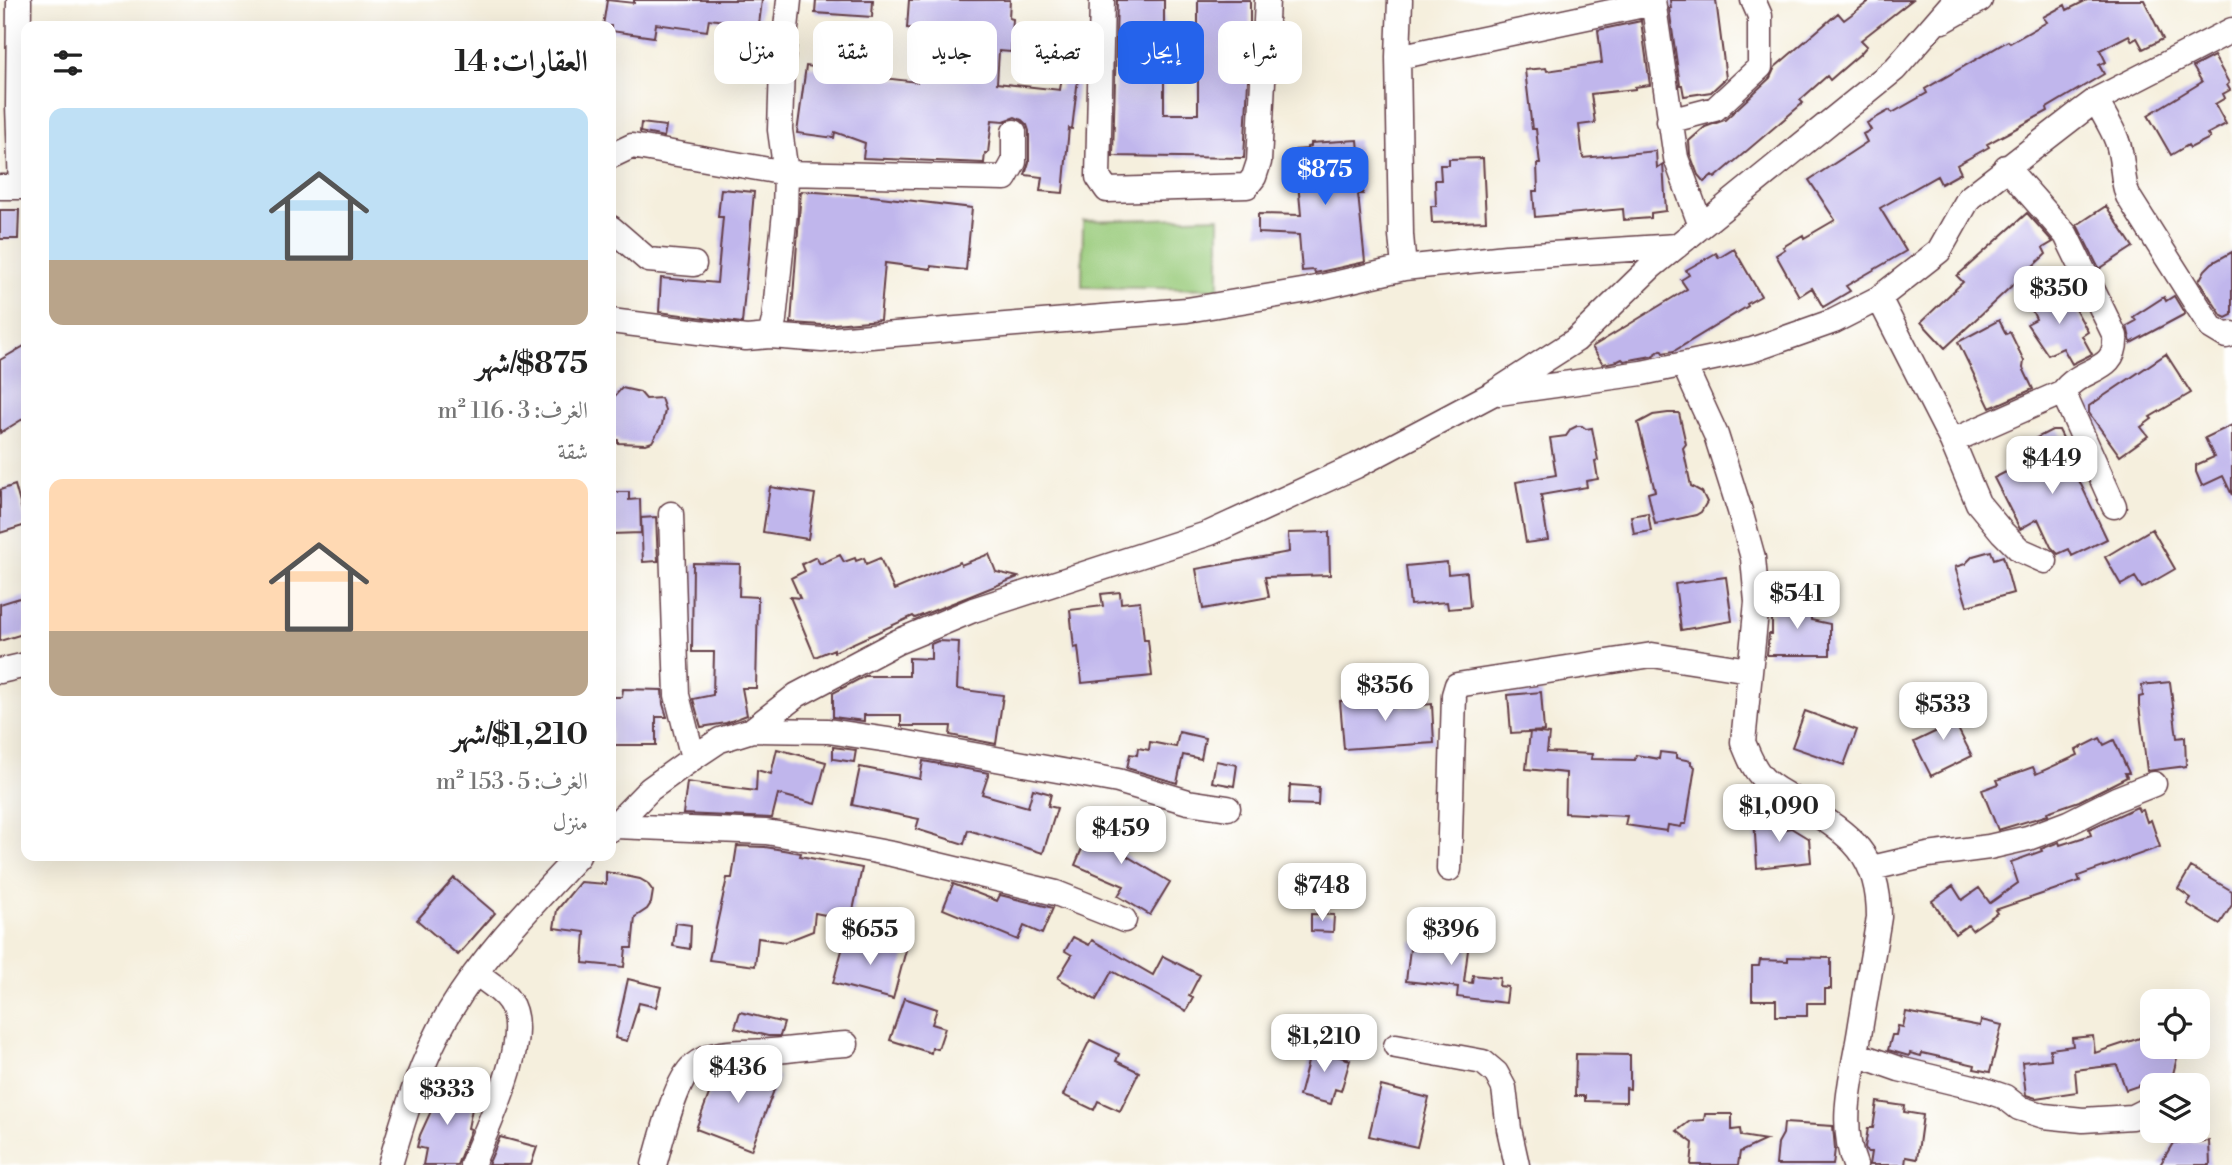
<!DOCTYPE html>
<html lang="ar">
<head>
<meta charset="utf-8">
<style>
  :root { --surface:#fff; --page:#f2f2f2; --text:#222; --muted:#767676; --accent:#2563eb }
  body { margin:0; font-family:"Libre Bodoni",Amiri,serif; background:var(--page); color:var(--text); direction:rtl; height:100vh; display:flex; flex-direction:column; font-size:26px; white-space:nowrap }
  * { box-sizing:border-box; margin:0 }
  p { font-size:23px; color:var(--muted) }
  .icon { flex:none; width:38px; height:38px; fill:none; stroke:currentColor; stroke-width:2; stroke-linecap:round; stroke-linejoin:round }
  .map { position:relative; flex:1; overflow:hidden; direction:ltr }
  .drawer { position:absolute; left:21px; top:21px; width:595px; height:840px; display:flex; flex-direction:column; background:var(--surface); border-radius:14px; box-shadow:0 7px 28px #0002; direction:rtl }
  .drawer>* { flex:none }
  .banner { position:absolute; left:637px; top:21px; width:665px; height:63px; direction:rtl; display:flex; gap:14px }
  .controls { position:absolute; left:2140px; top:989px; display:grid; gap:14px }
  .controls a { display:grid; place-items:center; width:70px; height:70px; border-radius:14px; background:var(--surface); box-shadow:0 7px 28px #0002; font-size:35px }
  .price { position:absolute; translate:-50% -60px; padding:0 16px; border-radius:14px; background:#fff; color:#222; font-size:23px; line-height:46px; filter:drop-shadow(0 2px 4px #0008) }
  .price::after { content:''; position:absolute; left:50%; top:42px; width:21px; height:16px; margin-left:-10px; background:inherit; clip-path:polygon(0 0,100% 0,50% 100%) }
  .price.selected { background:var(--accent); color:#fff }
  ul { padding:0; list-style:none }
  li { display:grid; align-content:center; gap:14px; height:371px; padding:0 28px }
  li span { display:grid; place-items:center; height:217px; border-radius:14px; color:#555 }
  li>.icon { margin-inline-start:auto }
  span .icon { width:126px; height:126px; fill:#fffc; stroke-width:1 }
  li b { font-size:30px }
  h2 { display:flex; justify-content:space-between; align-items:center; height:84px; padding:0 28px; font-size:30px }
  .chip { padding:0 24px; border-radius:14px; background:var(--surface); box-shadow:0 7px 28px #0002; font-size:24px; line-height:63px }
  .chip.selected { background:var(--accent); color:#fff }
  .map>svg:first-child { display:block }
  .green { fill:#99cb7a; stroke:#727552; stroke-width:2 }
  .building { fill:#c0b6ec }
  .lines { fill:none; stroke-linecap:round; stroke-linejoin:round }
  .minor-casing { stroke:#643e46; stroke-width:27 }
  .minor { stroke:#fff; stroke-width:24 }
</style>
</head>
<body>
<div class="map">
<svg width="2232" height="1165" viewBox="0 0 2232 1165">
  <rect width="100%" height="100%" fill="#fff"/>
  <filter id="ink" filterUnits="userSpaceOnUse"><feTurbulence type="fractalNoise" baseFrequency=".0143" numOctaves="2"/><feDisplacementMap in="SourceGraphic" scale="14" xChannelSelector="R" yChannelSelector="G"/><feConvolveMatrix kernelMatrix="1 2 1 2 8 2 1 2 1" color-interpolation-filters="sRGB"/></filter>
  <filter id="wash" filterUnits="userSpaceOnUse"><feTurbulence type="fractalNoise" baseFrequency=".00686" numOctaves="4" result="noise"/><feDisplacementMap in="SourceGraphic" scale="28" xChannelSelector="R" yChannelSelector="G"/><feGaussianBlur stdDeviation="1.57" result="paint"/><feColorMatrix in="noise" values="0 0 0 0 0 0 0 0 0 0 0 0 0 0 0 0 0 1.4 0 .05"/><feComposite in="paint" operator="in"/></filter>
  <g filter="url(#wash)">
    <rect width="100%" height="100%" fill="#f5efdd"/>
    <path class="green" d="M1219,217V289L1082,287L1083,221Z"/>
    <g id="blocks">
      <path class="building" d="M607,0L634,3V0H762L759,25L709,19L707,31L656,24L654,37L611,31V26H603Z
        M816,0H873L872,17L815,13Z
        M909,0H1010L1009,18L1013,19L1011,52L999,51L997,83L1060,90L1062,76L1078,78L1072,129L1069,128L1063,193L1040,191L1042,177L1025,175L1029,162V131L1027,125L1022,120L1015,117L1004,121L992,120L988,153H985L984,163L863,158L865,143L835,132L834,138L797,133L806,66L841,70L840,73L917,82L921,29L907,28Z
        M1117,0H1164V114H1198V0H1250V42L1244,158L1113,156Z
        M1670,0H1716L1726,78L1711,92L1684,96L1682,85H1680L1669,8H1671Z
        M1871,0H1912L1861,40L1867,46L1860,54L1830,80L1827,76L1800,100L1803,103L1715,178L1712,175L1704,182L1698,175L1690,154L1689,141L1705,127L1725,120L1770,78L1775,67L1838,13L1844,20Z
        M2087,0H2144L2163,39L2143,49L2137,38L2132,41L2129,35L2100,50L2106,62L2099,65L2104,74L2047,108L2048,111L1987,144L1989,147L1957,165L1961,173L1941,184L1937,176L1880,208L1906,251L1846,286L1850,291L1823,307L1812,288L1799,296L1776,255L1785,249L1783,247L1803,235L1804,238L1835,220L1809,180L1867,142L1863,134L1871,130L1867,123L1890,110L1892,113L1927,93L1925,89L2008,41L2010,43L2047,22L2043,17L2065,5L2067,10Z
        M1641,21L1650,85L1635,87V89L1591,94L1595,123L1579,125L1583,158L1656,151L1657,168L1663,164L1666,211L1651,213V218L1624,220L1623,209L1535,217L1533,191H1538L1537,164H1540L1536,129H1532L1525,70L1546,68L1547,71L1602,63L1598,30Z
        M2214,56L2229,83L2227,85L2230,90L2223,94L2225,98L2215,104L2226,124L2207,134L2210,138L2190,148L2188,145L2171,155L2148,115L2202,82L2193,67Z
        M641,123L666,126L664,137L640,132Z
        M1358,140L1363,194H1358L1365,262L1315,273L1314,270L1302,271L1299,235L1258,233V214L1301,215L1295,150L1307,149V147L1311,146V143Z
        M1483,158L1486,221L1432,223L1431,206H1436L1435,180H1441L1440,165H1449V159Z
        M721,189L754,192L742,323L659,312L661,278L717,283L723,217H718Z
        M801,191L872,196L972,208L966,270L931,266V269L885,263L880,320L822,325L791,323Z
        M2106,206L2133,247L2099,269L2077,225Z
        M0,210H19L18,239H0Z
        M2027,213L2053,242L2043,248L2046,254L1945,348L1921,322L1963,282L1957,276Z
        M1734,249L1761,296L1747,304L1748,306L1674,351L1663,353L1661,350L1652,356L1624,361L1622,359L1618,361L1603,364L1592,347L1687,289L1681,280L1689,275L1686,270L1716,253L1719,258Z
        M2232,252V315L2226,318L2222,316L2199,281L2205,270L2212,263Z
        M2059,289L2061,292L2065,290L2088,332L2082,336L2092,354L2072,364L2063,348L2048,355L2027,324L2036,319L2029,304Z
        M2174,296L2185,314L2131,343L2127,326L2136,321L2133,317L2164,297L2166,301Z
        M1999,320L2006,334L2010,332L2024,361L2023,368L2033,389L1990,408L1958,342Z
        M26,345V417L0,433V360Z
        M2166,354L2191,393L2150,417L2152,419L2141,427L2148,436L2120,456L2089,413V406Z
        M622,388L640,392L646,399L661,398L665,410L662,425L652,442L646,444L618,443V440L611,439V400Z
        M1668,413H1679L1686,444L1683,448L1691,486L1702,492L1707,502L1701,512L1696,515L1655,524L1648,493L1655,491L1638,423L1653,415Z
        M2232,425V495L2223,476L2202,486L2196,472V465L2214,457L2205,438Z
        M1577,426H1582L1586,429L1592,428L1598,460L1595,461L1598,479L1586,481L1587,487L1541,495L1548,540L1526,543L1516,482L1556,475L1550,438L1566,436L1571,429Z
        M2052,430H2059L2078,468L2074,470L2107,539L2072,556L2069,549L2058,554L2051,547L2038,519L2020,529L1994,478L2028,461L2021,446Z
        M15,485L26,525L0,533V490Z
        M770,487L815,494L808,539L763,532Z
        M611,492H629V500L640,499L641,533L611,534Z
        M1648,513L1651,531L1634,534L1631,516Z
        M656,517L658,561L643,562L641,518Z
        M2152,529L2175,569L2142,588L2135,577L2121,585L2105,557Z
        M1329,532L1330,575L1265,577L1269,597L1203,609L1196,569L1289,552L1288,533Z
        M1991,551L1994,559L2003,556L2013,593L1967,606L1955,567L1965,564L1973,556Z
        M989,554L996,572L1018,577L915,618L913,616L834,652V649L815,657L790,597L800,598L791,578L805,571L802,564L816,557L820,564L840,555L844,562L855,558L856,561L864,558L866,564L880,558L894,590L960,562L961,565Z
        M1447,562L1448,574L1467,572L1470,607L1448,609L1447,602L1410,605L1406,566Z
        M693,563L740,564L739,596L758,597L756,688H742L747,715L726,723L701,727L693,699L713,695L714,652H692Z
        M1726,577L1732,621L1681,630L1675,584Z
        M1120,592L1121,603L1140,601L1144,640H1148L1152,676L1082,683L1078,647L1074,648L1070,610L1103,606L1101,594Z
        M26,596V633L0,641V604Z
        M1792,599H1811V620L1830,624V655H1767L1769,634H1772V602H1787Z
        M938,641L959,642L957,689L1003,695L996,744L950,735L951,726H901V715H864V721L833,717V693L865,676H909V658L931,659V644Z
        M2170,682L2177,738L2185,737L2186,766L2147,771L2139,705V697L2143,696L2142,685Z
        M623,689L662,690L663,704L667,717H656V745H611V697H622Z
        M1541,692L1544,731L1511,733L1508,695Z
        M1401,697L1402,707L1432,704L1434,743L1344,749L1340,701Z
        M1953,703L1961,717L1954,721L1972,756L1931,776L1914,742L1937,731L1929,715Z
        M1805,711L1857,730L1844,765L1792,747Z
        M1179,732L1205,738L1201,759L1183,755L1177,783L1127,768L1130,754L1137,755L1138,748L1149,750L1150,742L1176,747Z
        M1530,732L1549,734L1547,752L1592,754L1591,759L1635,760L1636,755L1659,759L1660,752L1676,754V758L1691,761V764L1695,767L1686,824H1682L1681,827L1668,825L1667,831L1625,825L1627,816L1565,813L1566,773L1526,769Z
        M2100,738L2104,745L2114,740L2129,773H2125L2127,777L2079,801L2047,812L2048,815L1998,830L1982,790L1999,784L1997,780L2033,767L2036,774L2078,755L2076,750Z
        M833,747L856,750L854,762L833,759Z
        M777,749L826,762L815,804L778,794L772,818L683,814L687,782L756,791L757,770L771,774Z
        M923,761L989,773L982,794L1028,807L1033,789L1051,794L1048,806L1057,808L1043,853L968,830L964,844L916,829L919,819L852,805L860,767L920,779Z
        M1216,761L1237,765L1234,786L1212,782Z
        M1290,785L1319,787L1318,805L1289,804Z
        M2137,807L2139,811L2143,810L2147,822L2151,820L2160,847L2078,876L2080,881L1995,910L1997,913L1972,930L1968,925L1955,934L1932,901L1953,886L1962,900L1979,888L1990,903L2018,883L2011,862L2042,851L2041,849L2059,842L2060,845L2091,835L2089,829Z
        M1772,816L1786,829L1791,828L1809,839L1811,862L1757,868L1754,817Z
        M1095,818L1130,833L1122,853L1170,882L1150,915L1118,896L1124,886L1075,865Z
        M737,846L765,847L801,853L800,856L862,868L851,920L815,913L813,931L785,942L758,938L755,966L709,960L727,878H732Z
        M2191,867L2232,891V905L2220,924L2187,904L2191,898L2178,889Z
        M606,872L640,879L647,883L653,891L651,903L647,909L635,917L632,948H626L624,967L583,963L585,932L554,928L557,910L580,882L606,884Z
        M454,878L495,913L458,955L417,920Z
        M953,884L997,901L1000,895L1053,908L1042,934L1024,926L1018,940L943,909Z
        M1311,914L1334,915L1333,932L1311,931Z
        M676,923L691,925L690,949L673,946Z
        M1432,930L1470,934L1464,982L1472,983L1473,975L1500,978L1499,986L1508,987L1506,1003L1457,997L1458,987L1406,981L1411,941L1430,943Z
        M846,936H853L906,950L893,999L833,983Z
        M1073,937L1089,945L1092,940L1153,975L1163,956L1200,975L1189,996L1193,998L1186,1011L1112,971L1096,1000L1058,978L1072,955L1065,951Z
        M1788,957L1831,958V989H1825V1003H1807V1016H1776V1000H1752V966H1759L1760,960L1788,961Z
        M628,979L661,987L656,1007L639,1003L627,1041L615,1038Z
        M904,998L937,1009L932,1024L945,1028L938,1049L932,1048L931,1053L890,1040Z
        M740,1012L784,1023L780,1036H768L735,1028Z
        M1906,1012L1980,1026L1981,1020L2002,1025L1990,1072L1974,1069L1975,1065L1922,1053L1921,1056L1910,1053L1909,1056L1888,1050L1892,1035H1896L1898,1026L1903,1027Z
        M2152,1034V1046H2180L2173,1074L2126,1090L2117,1065L2075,1070L2077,1092L2036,1098L2026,1095L2022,1062L2051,1059L2050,1049L2073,1046L2072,1038L2093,1036L2095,1053Z
        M1090,1040L1119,1054L1116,1061L1139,1072L1120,1111L1098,1101L1094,1110L1063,1095Z
        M1313,1043L1339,1050L1337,1056L1350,1060L1341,1091L1335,1089L1331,1104L1299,1096Z
        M1576,1054L1630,1055V1089L1626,1088V1102L1585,1101V1096H1575Z
        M732,1067H752L779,1077L751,1150L696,1129L718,1070Z
        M1381,1086L1429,1098L1417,1147L1369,1136Z
        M439,1087L475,1094L468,1128L471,1129L457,1165H423L426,1149L417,1147L420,1135L432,1109L428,1108Z
        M1877,1102L1905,1106L1904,1112L1923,1115L1917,1159L1906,1157L1905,1165H1869L1871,1152H1867L1865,1147L1868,1128H1873Z
        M1705,1114H1732V1130L1740,1129L1741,1136L1766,1140L1740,1152L1738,1165H1691L1693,1143L1677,1131L1690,1121L1704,1120Z
        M1784,1123L1833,1126L1835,1149L1833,1165H1776L1778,1143L1783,1134Z
        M500,1137L537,1147L531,1165H488Z
        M2209,1141L2210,1165H2160L2173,1143Z"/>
    </g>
  </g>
  <g filter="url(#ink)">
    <use href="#blocks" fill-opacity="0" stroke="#643e46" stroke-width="2"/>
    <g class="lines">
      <defs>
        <path id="minor" d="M1102,0L1098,177L1107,190L1247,186L1254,177L1259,162L1267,0
          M1400,0L1398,57L1401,235L1404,268L1506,257L1677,246
          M1653,0L1676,158L1701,226
          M1943,21L1980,0
          M1398,57L1653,3
          M2096,100C2103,114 2112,127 2117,141C2124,159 2121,178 2128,196L2211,327L2226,336L2232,334
          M1669,121L1715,109L1760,67V16L1753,0
          M611,156L632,146L786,173L1005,178L1014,162V132
          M2006,167L2066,235L2115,336C2118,374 2081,366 2063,392L2114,506
          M0,187H21L18,106L19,0
          M611,228L648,260L694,264
          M1879,298L1952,441L1978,503L2002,532L2020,550L2045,561
          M611,321L746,338L770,336L774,320L785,212L786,173L780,130L782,66L789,0
          M770,336L822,340L1187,310L1308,290L1404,268
          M1684,365L1716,435L1740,511L1753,558L1757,602L1743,742C1748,754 1752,766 1761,776C1768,785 1782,792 1791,798C1844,832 1879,847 1879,917C1873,955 1866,992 1860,1030C1853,1074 1838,1122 1855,1165
          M1499,393L1642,373L1752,350L1834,321L1879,298L1939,251L1969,198L2080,112L2096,100L2232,30
          M1952,441L2063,392
          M671,514L677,695L693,758
          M0,671L26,665
          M752,730L828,731L902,742L1118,781L1188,802L1228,808
          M615,826L766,832L829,842L892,854L1056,893L1124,920
          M611,829L650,789L693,758L720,740L752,730L797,695L897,642L973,610L1210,533L1356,466L1492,394L1576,340L1651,267L1895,69L1955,0
          M1872,868L1928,855L1989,847L2028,838L2068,823L2116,799L2154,784
          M1449,869L1454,695L1457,685L1652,655L1749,670
          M1396,1046L1483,1062L1496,1073L1504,1088L1509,1129L1517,1165
          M1856,1054L1899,1069L1981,1089L2005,1097L2019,1108L2044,1116L2083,1120L2132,1117L2152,1107
          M390,1165C405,1113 422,1058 450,1011C484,954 533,904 578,856
          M472,1165C486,1128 534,1037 509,1001C502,990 486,981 476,973
          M654,1165C661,1141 675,1081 693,1066C714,1048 747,1053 771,1051C796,1050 821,1045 846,1044"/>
      </defs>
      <use href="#minor" class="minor-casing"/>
      <use href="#minor" class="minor"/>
    </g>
  </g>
</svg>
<div class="controls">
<a><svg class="icon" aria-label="locate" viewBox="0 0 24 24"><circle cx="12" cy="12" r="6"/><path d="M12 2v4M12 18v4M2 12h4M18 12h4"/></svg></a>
<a><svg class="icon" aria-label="layers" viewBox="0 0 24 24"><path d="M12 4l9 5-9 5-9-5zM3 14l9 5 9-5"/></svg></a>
</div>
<b class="price selected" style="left:1325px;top:207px">$875</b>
<b class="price" style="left:2059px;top:326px">$350</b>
<b class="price" style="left:2052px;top:496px">$449</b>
<b class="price" style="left:1797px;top:631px">$541</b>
<b class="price" style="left:1385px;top:723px">$356</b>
<b class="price" style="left:1943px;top:742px">$533</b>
<b class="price" style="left:1779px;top:844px">$1,090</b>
<b class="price" style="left:1121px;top:866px">$459</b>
<b class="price" style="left:1322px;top:923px">$748</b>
<b class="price" style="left:870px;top:967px">$655</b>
<b class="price" style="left:1451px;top:967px">$396</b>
<b class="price" style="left:1324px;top:1074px">$1,210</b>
<b class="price" style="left:738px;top:1105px">$436</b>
<b class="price" style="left:447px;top:1127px">$333</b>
<div class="banner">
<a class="chip">شراء</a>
<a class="chip selected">إيجار</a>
<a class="chip">تصفية</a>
<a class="chip">جديد</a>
<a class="chip">شقة</a>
<a class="chip">منزل</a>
</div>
<section class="drawer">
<h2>العقارات: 14<svg class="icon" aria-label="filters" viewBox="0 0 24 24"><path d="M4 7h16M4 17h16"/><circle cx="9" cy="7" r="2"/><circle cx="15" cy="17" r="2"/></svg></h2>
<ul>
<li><span style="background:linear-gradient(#bfe0f5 70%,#b9a48a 0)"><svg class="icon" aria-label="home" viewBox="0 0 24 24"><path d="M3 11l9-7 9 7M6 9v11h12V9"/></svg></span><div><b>$875/شهر</b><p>الغرف: 3 · 116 m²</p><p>شقة</p></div></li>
<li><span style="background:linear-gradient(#ffd9b3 70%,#b9a48a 0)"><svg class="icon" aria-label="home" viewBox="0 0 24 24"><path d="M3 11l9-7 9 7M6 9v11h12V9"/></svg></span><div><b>$1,210/شهر</b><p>الغرف: 5 · 153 m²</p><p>منزل</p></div></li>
</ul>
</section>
</div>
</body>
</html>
